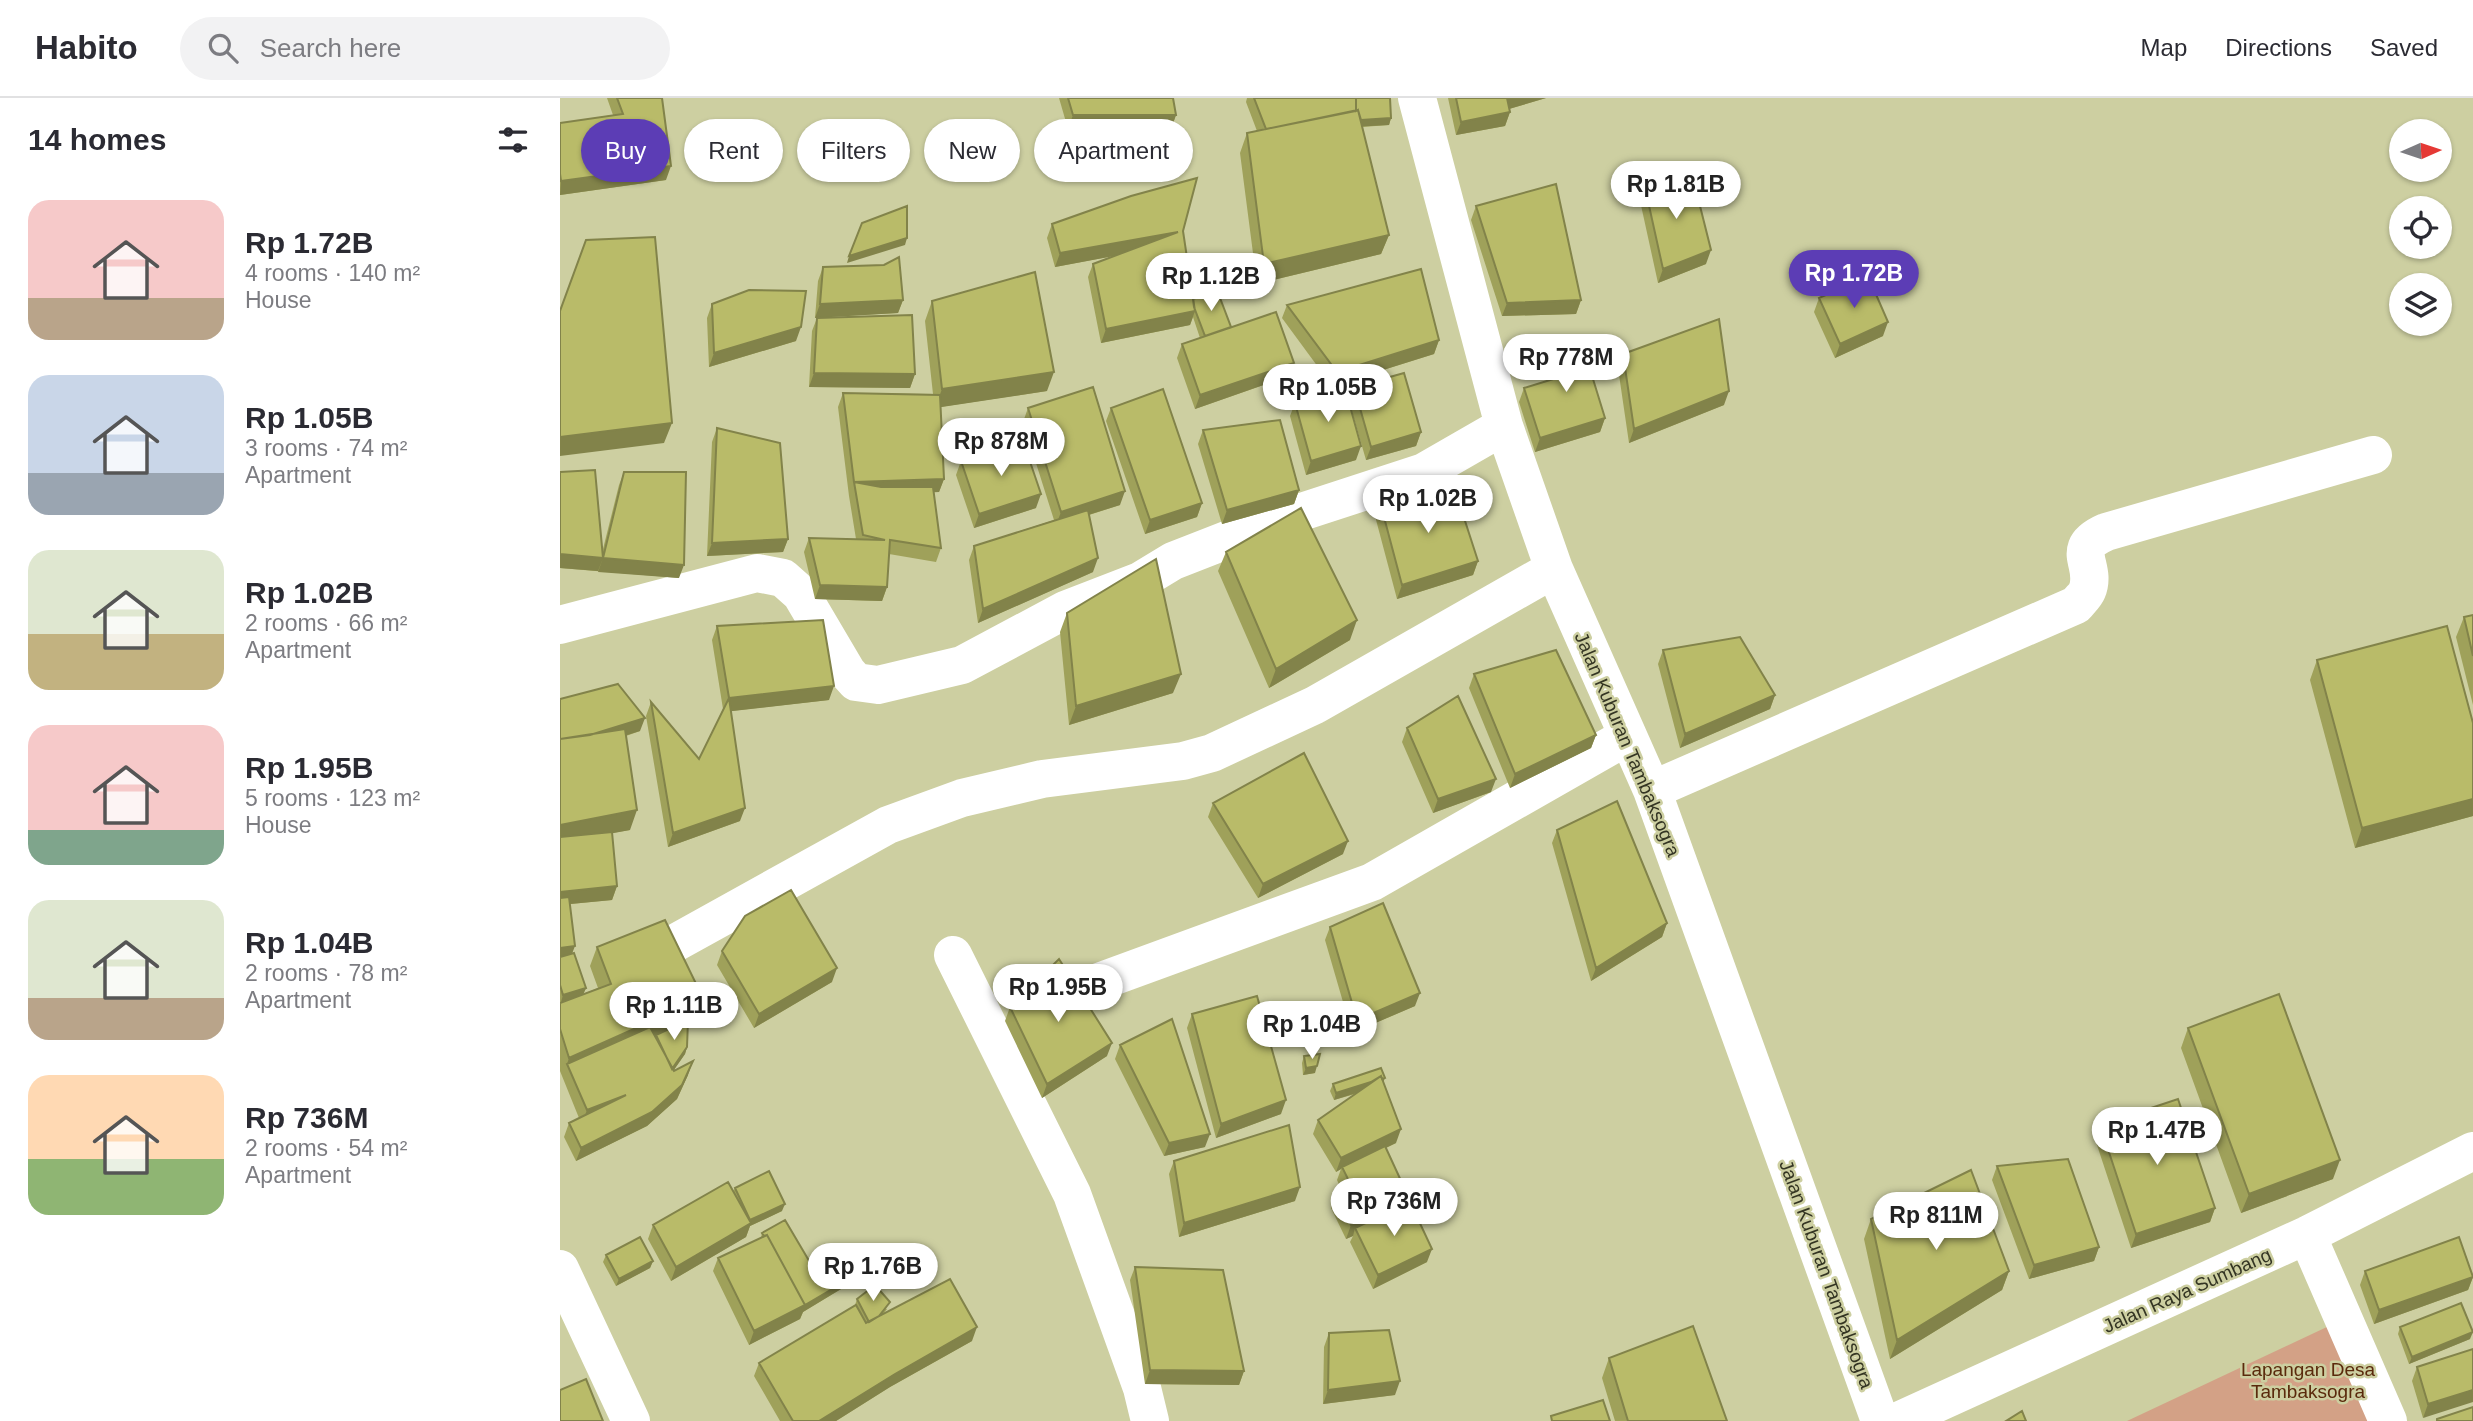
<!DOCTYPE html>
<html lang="en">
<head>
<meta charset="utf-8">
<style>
  :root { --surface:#fff; --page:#f2f2f3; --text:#2b2b33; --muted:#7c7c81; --line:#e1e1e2; --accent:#5c3db5 }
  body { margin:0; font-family:Helvetica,sans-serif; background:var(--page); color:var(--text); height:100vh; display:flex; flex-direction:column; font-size:26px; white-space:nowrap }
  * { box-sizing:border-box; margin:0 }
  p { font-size:23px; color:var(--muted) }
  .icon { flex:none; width:38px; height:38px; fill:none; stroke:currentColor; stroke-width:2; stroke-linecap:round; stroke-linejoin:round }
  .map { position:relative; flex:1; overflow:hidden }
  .panel { display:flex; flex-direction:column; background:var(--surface); width:560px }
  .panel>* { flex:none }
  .hud { position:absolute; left:21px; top:21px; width:665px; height:63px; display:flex; gap:14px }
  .needle { width:46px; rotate:87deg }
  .controls { position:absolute; left:1829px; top:21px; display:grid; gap:14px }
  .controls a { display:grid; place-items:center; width:63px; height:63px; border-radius:50%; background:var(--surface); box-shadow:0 2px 5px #0004; font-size:35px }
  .price { position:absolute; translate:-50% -60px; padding:0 16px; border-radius:24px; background:#fff; color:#222; font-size:23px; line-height:46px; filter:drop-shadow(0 2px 4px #0008) }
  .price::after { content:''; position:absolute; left:50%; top:42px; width:21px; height:16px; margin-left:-10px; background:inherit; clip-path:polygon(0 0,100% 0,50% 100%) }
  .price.current { background:var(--accent); color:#fff }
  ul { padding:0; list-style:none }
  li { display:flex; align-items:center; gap:21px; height:175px; padding:0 28px }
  li span { display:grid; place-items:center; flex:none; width:196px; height:140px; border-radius:21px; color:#555 }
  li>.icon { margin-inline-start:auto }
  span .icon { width:84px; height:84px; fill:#fffc; stroke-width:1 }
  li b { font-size:30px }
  h2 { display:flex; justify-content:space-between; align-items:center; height:84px; padding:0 28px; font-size:30px }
  .tag { padding:0 24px; border-radius:32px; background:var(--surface); box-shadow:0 2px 5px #0004; font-size:24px; line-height:63px }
  .tag.current { background:var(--accent); color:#fff }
  header { display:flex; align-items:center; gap:42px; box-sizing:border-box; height:98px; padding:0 35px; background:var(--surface); border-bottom:2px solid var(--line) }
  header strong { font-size:33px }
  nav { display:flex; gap:38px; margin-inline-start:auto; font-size:24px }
  .search { width:490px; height:63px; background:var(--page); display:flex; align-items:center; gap:18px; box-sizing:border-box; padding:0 24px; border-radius:38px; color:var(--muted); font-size:26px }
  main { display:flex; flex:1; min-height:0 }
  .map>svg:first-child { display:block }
  .green { fill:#d3a186 }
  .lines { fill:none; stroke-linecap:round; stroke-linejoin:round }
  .minor { stroke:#fff; stroke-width:38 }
  .major { stroke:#fff; stroke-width:38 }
  .wall { fill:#9fa15a }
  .shaded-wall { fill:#82834a }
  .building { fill:#b9bb69; stroke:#82834a; stroke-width:2 }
  .labels { text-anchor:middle; stroke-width:5; stroke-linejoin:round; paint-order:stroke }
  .street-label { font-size:19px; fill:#343523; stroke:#cdcfa1 }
  .park-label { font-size:19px; fill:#5a2a0c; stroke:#cdcfa1 }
</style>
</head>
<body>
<header>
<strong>Habito</strong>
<div class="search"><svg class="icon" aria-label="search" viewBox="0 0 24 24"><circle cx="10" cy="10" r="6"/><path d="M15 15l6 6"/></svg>Search here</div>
<nav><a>Map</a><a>Directions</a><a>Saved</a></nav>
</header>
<main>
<section class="panel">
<h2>14 homes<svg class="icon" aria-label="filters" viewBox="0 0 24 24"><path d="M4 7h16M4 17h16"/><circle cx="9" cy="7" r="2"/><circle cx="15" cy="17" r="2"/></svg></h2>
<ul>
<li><span style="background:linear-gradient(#f6c9c9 70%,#b9a48a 0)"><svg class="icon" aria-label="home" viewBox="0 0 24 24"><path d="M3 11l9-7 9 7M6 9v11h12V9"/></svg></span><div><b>Rp 1.72B</b><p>4 rooms · 140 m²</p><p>House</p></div></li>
<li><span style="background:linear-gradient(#c9d6e8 70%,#9aa5b1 0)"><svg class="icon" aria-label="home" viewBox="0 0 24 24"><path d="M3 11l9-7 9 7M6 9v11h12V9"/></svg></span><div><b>Rp 1.05B</b><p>3 rooms · 74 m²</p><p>Apartment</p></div></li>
<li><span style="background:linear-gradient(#dfe7d0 60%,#c2b280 0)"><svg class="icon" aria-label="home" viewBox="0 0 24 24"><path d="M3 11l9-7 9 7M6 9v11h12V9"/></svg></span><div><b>Rp 1.02B</b><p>2 rooms · 66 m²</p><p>Apartment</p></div></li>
<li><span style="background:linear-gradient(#f6c9c9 75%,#7fa58c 0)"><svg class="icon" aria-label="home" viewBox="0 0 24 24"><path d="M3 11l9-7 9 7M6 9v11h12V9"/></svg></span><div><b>Rp 1.95B</b><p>5 rooms · 123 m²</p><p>House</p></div></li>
<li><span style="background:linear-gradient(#dfe7d0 70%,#b9a48a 0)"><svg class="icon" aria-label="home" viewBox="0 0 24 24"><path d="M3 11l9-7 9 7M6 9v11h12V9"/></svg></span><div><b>Rp 1.04B</b><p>2 rooms · 78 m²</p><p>Apartment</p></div></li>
<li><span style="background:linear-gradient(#ffd9b3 60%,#8fb573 0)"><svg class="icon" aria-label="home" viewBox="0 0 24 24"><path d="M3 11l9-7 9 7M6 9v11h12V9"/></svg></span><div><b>Rp 736M</b><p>2 rooms · 54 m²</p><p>Apartment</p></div></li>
</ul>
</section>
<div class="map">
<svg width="1913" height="1323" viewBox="0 0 1913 1323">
  <rect width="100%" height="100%" fill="#cdcfa1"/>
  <path class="green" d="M1769,1228L1809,1323H1567Z"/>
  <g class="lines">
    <path class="minor" d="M857,0L944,328L994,471L1092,692L1320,1323
      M0,527L197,475L223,480L241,496L287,574L296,584L318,587L402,567L505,512L580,483L613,463L723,420L864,374L944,328
      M1092,692L1516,507C1519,503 1525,498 1527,493C1538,467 1507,451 1546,434L1813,357
      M106,850L328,727L402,700L482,681L623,663L652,655L755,607L994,471
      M393,857L512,1096L582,1290L590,1323
      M533,886L812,784L1068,638
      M1747,1137L1828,1323
      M1338,1323L1747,1137L1913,1053"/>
    <path class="major" d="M0,1171L71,1323"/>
  </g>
  <path class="wall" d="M47,0H102L106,82L0,97V25L53,17Z
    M499,0H613L616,17L611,31H508Z
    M687,0H830L831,20L829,27L802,29L829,137L821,156L697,186L680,55L687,35L697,33L686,4Z
    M888,0H986L949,11L950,14L945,28L896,37Z
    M1082,76L1146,166L1098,185L1077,89Z
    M916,108L1021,202L1016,216L942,218L911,122Z
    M492,126L623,133L633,201L671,229L729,278L635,311L617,260L622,246L640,240L633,219L630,227L541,245L528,179L533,166L553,158L495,169L487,140Z
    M263,169L343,202L338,215L262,219L355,276L350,290L249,289L252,233L257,220H255L258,183Z
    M1259,200L1323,238L1275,260L1254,214Z
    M372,203L487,293L380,309L384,381L379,394H374L381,450L376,464L329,456L327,489L322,503L255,501L244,454L249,440L296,441L289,398L278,309L283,295L373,296L365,223Z
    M152,206L236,243L149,269L147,220Z
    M727,207L879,242L874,256L772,288L722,220Z
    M998,243L1045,320L1040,334L975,354L959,304L964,290L994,281L993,257Z
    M1063,256L1164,307L1069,345L1058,270Z
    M794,289L861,334L856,348L806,362L789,303Z
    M735,305L796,362L746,377L730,318Z
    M468,310L560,407L529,417L533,474L418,525L409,462L414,448L494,422L463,324Z
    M551,310L642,405L637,419L585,436L546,323Z
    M157,330L228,441L223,454L147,458L152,344Z
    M643,332L739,392L734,406L662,426L638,346Z
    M401,363L476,410L414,430L396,377Z
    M64,374L119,480L0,470L42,455L59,387Z
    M820,404L918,463L913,477L837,501L815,418Z
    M666,454L790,542L709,590L658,473Z
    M507,515L613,595L509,627L500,534Z
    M1913,517V607L1896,539L1904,519Z
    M157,528L269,602L171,613L180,723L108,749L86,618L91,604L139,661L163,611L152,542Z
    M1103,552L1215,597L1210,611L1120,650L1098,566Z
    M1757,562L1913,625V718L1795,750L1750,582Z
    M914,576L1036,637L1031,650L950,690L909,590Z
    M0,601L80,633L66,638L70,732L52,735L57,788L52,802L10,806L12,856L26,890L23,896L38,890L30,868L37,849L135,919L128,923L127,949L125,956L113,973L128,977L117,1001L87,1028L16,1063L4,1039L9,1025L19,1020L0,973Z
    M847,630L931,694L873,715L842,644Z
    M653,705L783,756L698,800L648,719Z
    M997,732L1107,825L1102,839L1031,883L992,745Z
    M770,829L855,908L792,935L765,842Z
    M162,853L272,884L194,930L157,867Z
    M450,909L547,958L482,1000L445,923Z
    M632,916L721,1016L656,1040L627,930Z
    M1628,930L1773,1081L1681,1115L1621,950Z
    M560,947L645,1049L604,1058L555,961Z
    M744,958L755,975L743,977L742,965Z
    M823,985L836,1045L826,1050L849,1100L847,1105L867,1164L813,1191L790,1144L793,1138L786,1141L771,1110L776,1097L782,1093L777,1082L781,1071L776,1074L753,1036L758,1022L795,996L774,1002L770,993L773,986Z
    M1540,1027L1655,1110L1650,1124L1571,1150L1535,1041Z
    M614,1063L735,1103L619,1139L609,1076Z
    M1437,1068L1539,1149L1534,1163L1469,1181L1432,1082Z
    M175,1090L222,1113L190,1128L186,1139L111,1183L88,1141L93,1127L173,1094Z
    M1311,1121L1449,1173L1442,1192L1330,1261L1304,1141Z
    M202,1135L258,1178L281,1191L243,1214L240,1221L189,1247L153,1173L158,1160L201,1140Z
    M46,1157L93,1163L90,1170L56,1188L43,1164Z
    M359,1160L356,1167L341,1179L335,1170L338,1163Z
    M575,1169L684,1273L679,1287L585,1286L570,1182Z
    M1805,1173L1913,1179L1908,1192L1814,1226L1800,1187Z
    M297,1201L327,1211L324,1215L412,1243L330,1289L276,1323H220L194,1278L199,1265L295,1207Z
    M1840,1229L1910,1241L1849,1266L1838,1236Z
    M769,1235L835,1297L763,1306L764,1249Z
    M1913,1251L1863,1320L1852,1283L1857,1269Z
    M1049,1260L1167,1323H1055L1042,1280Z"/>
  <path class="shaded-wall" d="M947,0H986L942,13Z
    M950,14L945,28L896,37L901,24Z
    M513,17H616L611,31H508Z
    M796,18L831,20L829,27L792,29Z
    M111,68L106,82L0,97L1,83Z
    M618,134L613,147L495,169L500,155Z
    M829,137L821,156L697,186L704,166Z
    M347,140L345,147L287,165L289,158Z
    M1151,152L1146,166L1098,185L1103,171Z
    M343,202L338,215L255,220L260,206Z
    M1021,202L1016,216L942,218L947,205Z
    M635,213L630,227L541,245L546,231Z
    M1328,224L1323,238L1275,260L1280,246Z
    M241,229L236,243L149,269L154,255Z
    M879,242L874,256L772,288L777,274Z
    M734,265L729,278L635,311L640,297Z
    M494,274L487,293L375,310L382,291Z
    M254,275L355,276L350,290L249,289Z
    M1169,293L1164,307L1069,345L1074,331Z
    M1045,320L1040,334L975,354L980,340Z
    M112,325L104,345L0,358V339Z
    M861,334L856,348L806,362L811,349Z
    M801,348L796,362L746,377L751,363Z
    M384,381L379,394L296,398L294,384Z
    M739,392L734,406L662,426L667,412Z
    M565,393L560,407L496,427L501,414Z
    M481,396L476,410L414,430L419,416Z
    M642,405L637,419L585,436L590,422Z
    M228,441L223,454L147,458L152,445Z
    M0,456L43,460L38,473L0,470Z
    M43,460L124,467L119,480L38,474Z
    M538,460L533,474L418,525L423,511Z
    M918,463L913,477L837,501L842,487Z
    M260,487L327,489L322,503L255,501Z
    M797,522L790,542L709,590L716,571Z
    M621,576L613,595L509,627L516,608Z
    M274,588L269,602L164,614L169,600Z
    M1215,597L1210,611L1120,650L1125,636Z
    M85,620L80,633L0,658V646Z
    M1036,637L1031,650L950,690L955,676Z
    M936,681L931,694L873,715L878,701Z
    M1913,701V718L1795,750L1802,730Z
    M185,710L180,723L108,749L113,735Z
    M77,712L70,732L0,745V727Z
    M788,743L783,756L698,800L703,786Z
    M57,788L52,802L0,807V794Z
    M1107,825L1102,839L1031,883L1036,870Z
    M15,848L10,861L0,863V850Z
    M277,870L272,884L194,930L199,916Z
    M26,890L23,897L1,904L3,897Z
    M860,895L855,908L792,935L797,922Z
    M143,900L135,919L11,976L7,966L9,960Z
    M552,945L547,958L482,1000L487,986Z
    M127,949L125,956L109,979L112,972Z
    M133,963L128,977L117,1001L87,1028L16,1063L21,1050Z
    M757,968L755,975L743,977L746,970Z
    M825,980L822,987L774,1002L776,995Z
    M66,997L22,1025L27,1012Z
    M726,1002L721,1016L656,1040L661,1026Z
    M841,1031L836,1045L783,1070L782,1069L781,1071L776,1074L781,1060Z
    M650,1036L645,1049L604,1058L609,1045Z
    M1780,1062L1773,1081L1681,1115L1689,1096Z
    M740,1089L735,1103L619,1139L624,1125Z
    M849,1100L844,1114L795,1130L793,1138L786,1141L791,1127Z
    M225,1106L222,1113L190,1128L186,1139L111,1183L116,1169L190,1122Z
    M1655,1110L1650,1124L1571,1150L1576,1136Z
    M1539,1149L1534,1163L1469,1181L1474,1167Z
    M872,1151L867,1164L813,1191L818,1177Z
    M359,1160L356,1167L341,1179L344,1171Z
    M93,1163L90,1170L56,1188L59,1181Z
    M1449,1173L1442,1192L1330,1261L1337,1242Z
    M1913,1179L1908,1192L1814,1226L1819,1212Z
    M284,1184L281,1191L243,1214L240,1221L189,1247L194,1233Z
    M417,1229L412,1243L330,1289L276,1323H259L335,1276Z
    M1913,1234L1910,1241L1849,1266L1852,1259Z
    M590,1272L684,1273L679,1287L585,1286Z
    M840,1283L835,1297L763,1306L768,1292Z
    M1913,1292V1304L1863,1320L1868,1306Z"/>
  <path class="building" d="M57,0H102L111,68L1,83L0,76V25L63,16Z
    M508,0H613L616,17H513Z
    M694,0H796V13L706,31Z
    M796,0H830L831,20L801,22L798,12L796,13Z
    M896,0H947L950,14L901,24Z
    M798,12L829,137L704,166L687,35Z
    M1082,76L1136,92L1151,152L1103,171Z
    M637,80L623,133L635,213L546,231L533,166L618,134L500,155L492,126L571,98Z
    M996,86L1021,202L947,205L916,108Z
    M347,108V140L289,158L302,125Z
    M95,139L112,325L0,339V213L26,142Z
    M339,159L343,202L260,206L263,169L324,167Z
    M861,171L879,242L777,274L727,207Z
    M475,174L494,274L382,291L372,203Z
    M1308,178L1328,224L1280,246L1259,200Z
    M189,192L246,193L241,229L154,255L152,206Z
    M657,192L671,229L645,238L634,209L633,201Z
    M716,214L734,265L640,297L622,246Z
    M352,217L355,276L254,275L257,220Z
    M1159,221L1169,293L1074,331L1063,256Z
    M1021,242L1045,320L980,340L964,290L1000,279L998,243Z
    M844,275L861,334L811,349L794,289Z
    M533,289L565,393L501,414L468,310Z
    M785,290L801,348L751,363L735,305Z
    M603,291L642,405L590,422L551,310Z
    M283,295L380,297L384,381L294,384Z
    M720,322L739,392L667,412L643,332Z
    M157,330L220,345L228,441L152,445Z
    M463,343L481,396L419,416L401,363Z
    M35,372L43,460L0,456V374Z
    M64,374H126L124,467L43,460Z
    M294,384L321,389H373L381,450L330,442L327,489L260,487L249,440L325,442L303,437Z
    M895,392L918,463L842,487L820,404Z
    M741,410L797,522L716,571L666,454Z
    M528,412L538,460L423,511L414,448Z
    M596,461L621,576L516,608L507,515Z
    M1913,517V558L1904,519Z
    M263,522L274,588L169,600L157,528Z
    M1887,528L1913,625V701L1802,730L1757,562Z
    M1180,539L1215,597L1125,636L1103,552Z
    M996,552L1036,637L955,676L914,576Z
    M58,586L85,620L30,637L0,641V601Z
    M898,598L936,681L878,701L847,630Z
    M169,600L185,710L113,735L91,604L139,661Z
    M65,631L77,712L0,727V641Z
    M744,655L788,743L703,786L653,705Z
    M1057,703L1107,825L1036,870L997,732Z
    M52,734L57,788L0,794V739Z
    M231,792L277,870L199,916L162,853L185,818Z
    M9,799L15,848L0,850V800Z
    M823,805L860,895L797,922L770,829Z
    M105,822L143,900L9,960L0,931V905L51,886L37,849Z
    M14,855L26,890L3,897L0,887V859Z
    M499,861L552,945L487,986L450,909Z
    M1719,896L1780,1062L1689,1096L1628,930Z
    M697,898L726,1002L661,1026L632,916Z
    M612,921L650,1036L609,1045L560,947Z
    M128,922L127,949L112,971L96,937Z
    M90,929L114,973L133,963L122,987L92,1014L21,1050L9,1025L66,997L27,1012L7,966Z
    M760,956L757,968L746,970L744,958Z
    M821,970L825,980L822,981L821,978L811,984L776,995L773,986Z
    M821,978L841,1031L781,1060L758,1022Z
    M1618,1001L1655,1110L1576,1136L1540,1027Z
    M729,1027L740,1089L624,1125L614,1063Z
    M825,1048L849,1100L791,1127L776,1097L792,1089L782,1069Z
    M1508,1061L1539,1149L1474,1167L1437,1068Z
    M1411,1072L1449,1173L1337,1242L1311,1121Z
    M209,1073L225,1106L190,1122L175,1090Z
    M168,1084L191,1125L116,1169L93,1127Z
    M850,1104L872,1151L818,1177L795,1130Z
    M225,1122L258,1178L277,1177L284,1184L245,1207L207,1137L204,1138L202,1135Z
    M207,1137L245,1207L194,1233L158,1160Z
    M80,1139L93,1163L59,1181L46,1157Z
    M1899,1139L1913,1179L1819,1212L1805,1173Z
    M356,1150L359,1160L344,1171L338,1163Z
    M575,1169L663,1172L684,1273L590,1272Z
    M390,1181L417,1229L335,1276L259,1323H233L199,1265L296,1207L306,1225Z
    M315,1187L330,1204L319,1218L309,1224L297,1201Z
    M1901,1205L1913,1234L1852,1259L1840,1229Z
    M1133,1228L1167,1323H1068L1049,1260Z
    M829,1232L840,1283L768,1292L769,1235Z
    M1913,1251V1292L1868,1306L1857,1269Z
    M26,1281L43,1323H0V1292Z
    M1043,1302L1050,1323H992L991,1318Z
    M1913,1309V1323H1877V1321Z
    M1462,1313L1466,1323H1446Z"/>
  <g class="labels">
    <g class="street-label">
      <text transform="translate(1068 646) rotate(67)" y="7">Jalan Kuburan Tambaksogra</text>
      <text transform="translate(1267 1176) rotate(70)" y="7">Jalan Kuburan Tambaksogra</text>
      <text transform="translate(1627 1192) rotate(-24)" y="7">Jalan Raya Sumbang</text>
    </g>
    <g class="park-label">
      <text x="1748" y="1278">Lapangan Desa<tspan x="1748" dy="22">Tambaksogra</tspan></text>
    </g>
  </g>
</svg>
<div class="controls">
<a><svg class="needle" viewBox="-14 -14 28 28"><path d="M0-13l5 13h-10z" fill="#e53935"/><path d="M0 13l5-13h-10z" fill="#7c7c81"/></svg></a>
<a><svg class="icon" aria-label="locate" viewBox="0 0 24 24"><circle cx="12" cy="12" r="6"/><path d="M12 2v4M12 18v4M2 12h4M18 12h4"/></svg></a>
<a><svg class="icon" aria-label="layers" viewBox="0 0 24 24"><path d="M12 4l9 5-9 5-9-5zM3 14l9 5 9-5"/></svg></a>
</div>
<b class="price" style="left:1116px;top:123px">Rp 1.81B</b>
<b class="price current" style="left:1294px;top:212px">Rp 1.72B</b>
<b class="price" style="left:651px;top:215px">Rp 1.12B</b>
<b class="price" style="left:1006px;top:296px">Rp 778M</b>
<b class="price" style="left:768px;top:326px">Rp 1.05B</b>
<b class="price" style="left:441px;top:380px">Rp 878M</b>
<b class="price" style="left:868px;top:437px">Rp 1.02B</b>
<b class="price" style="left:498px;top:926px">Rp 1.95B</b>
<b class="price" style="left:114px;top:944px">Rp 1.11B</b>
<b class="price" style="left:752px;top:963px">Rp 1.04B</b>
<b class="price" style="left:1597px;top:1069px">Rp 1.47B</b>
<b class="price" style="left:834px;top:1140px">Rp 736M</b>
<b class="price" style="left:1376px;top:1154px">Rp 811M</b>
<b class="price" style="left:313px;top:1205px">Rp 1.76B</b>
<div class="hud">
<a class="tag current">Buy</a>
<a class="tag">Rent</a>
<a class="tag">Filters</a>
<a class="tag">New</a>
<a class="tag">Apartment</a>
</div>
</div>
</main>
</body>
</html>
